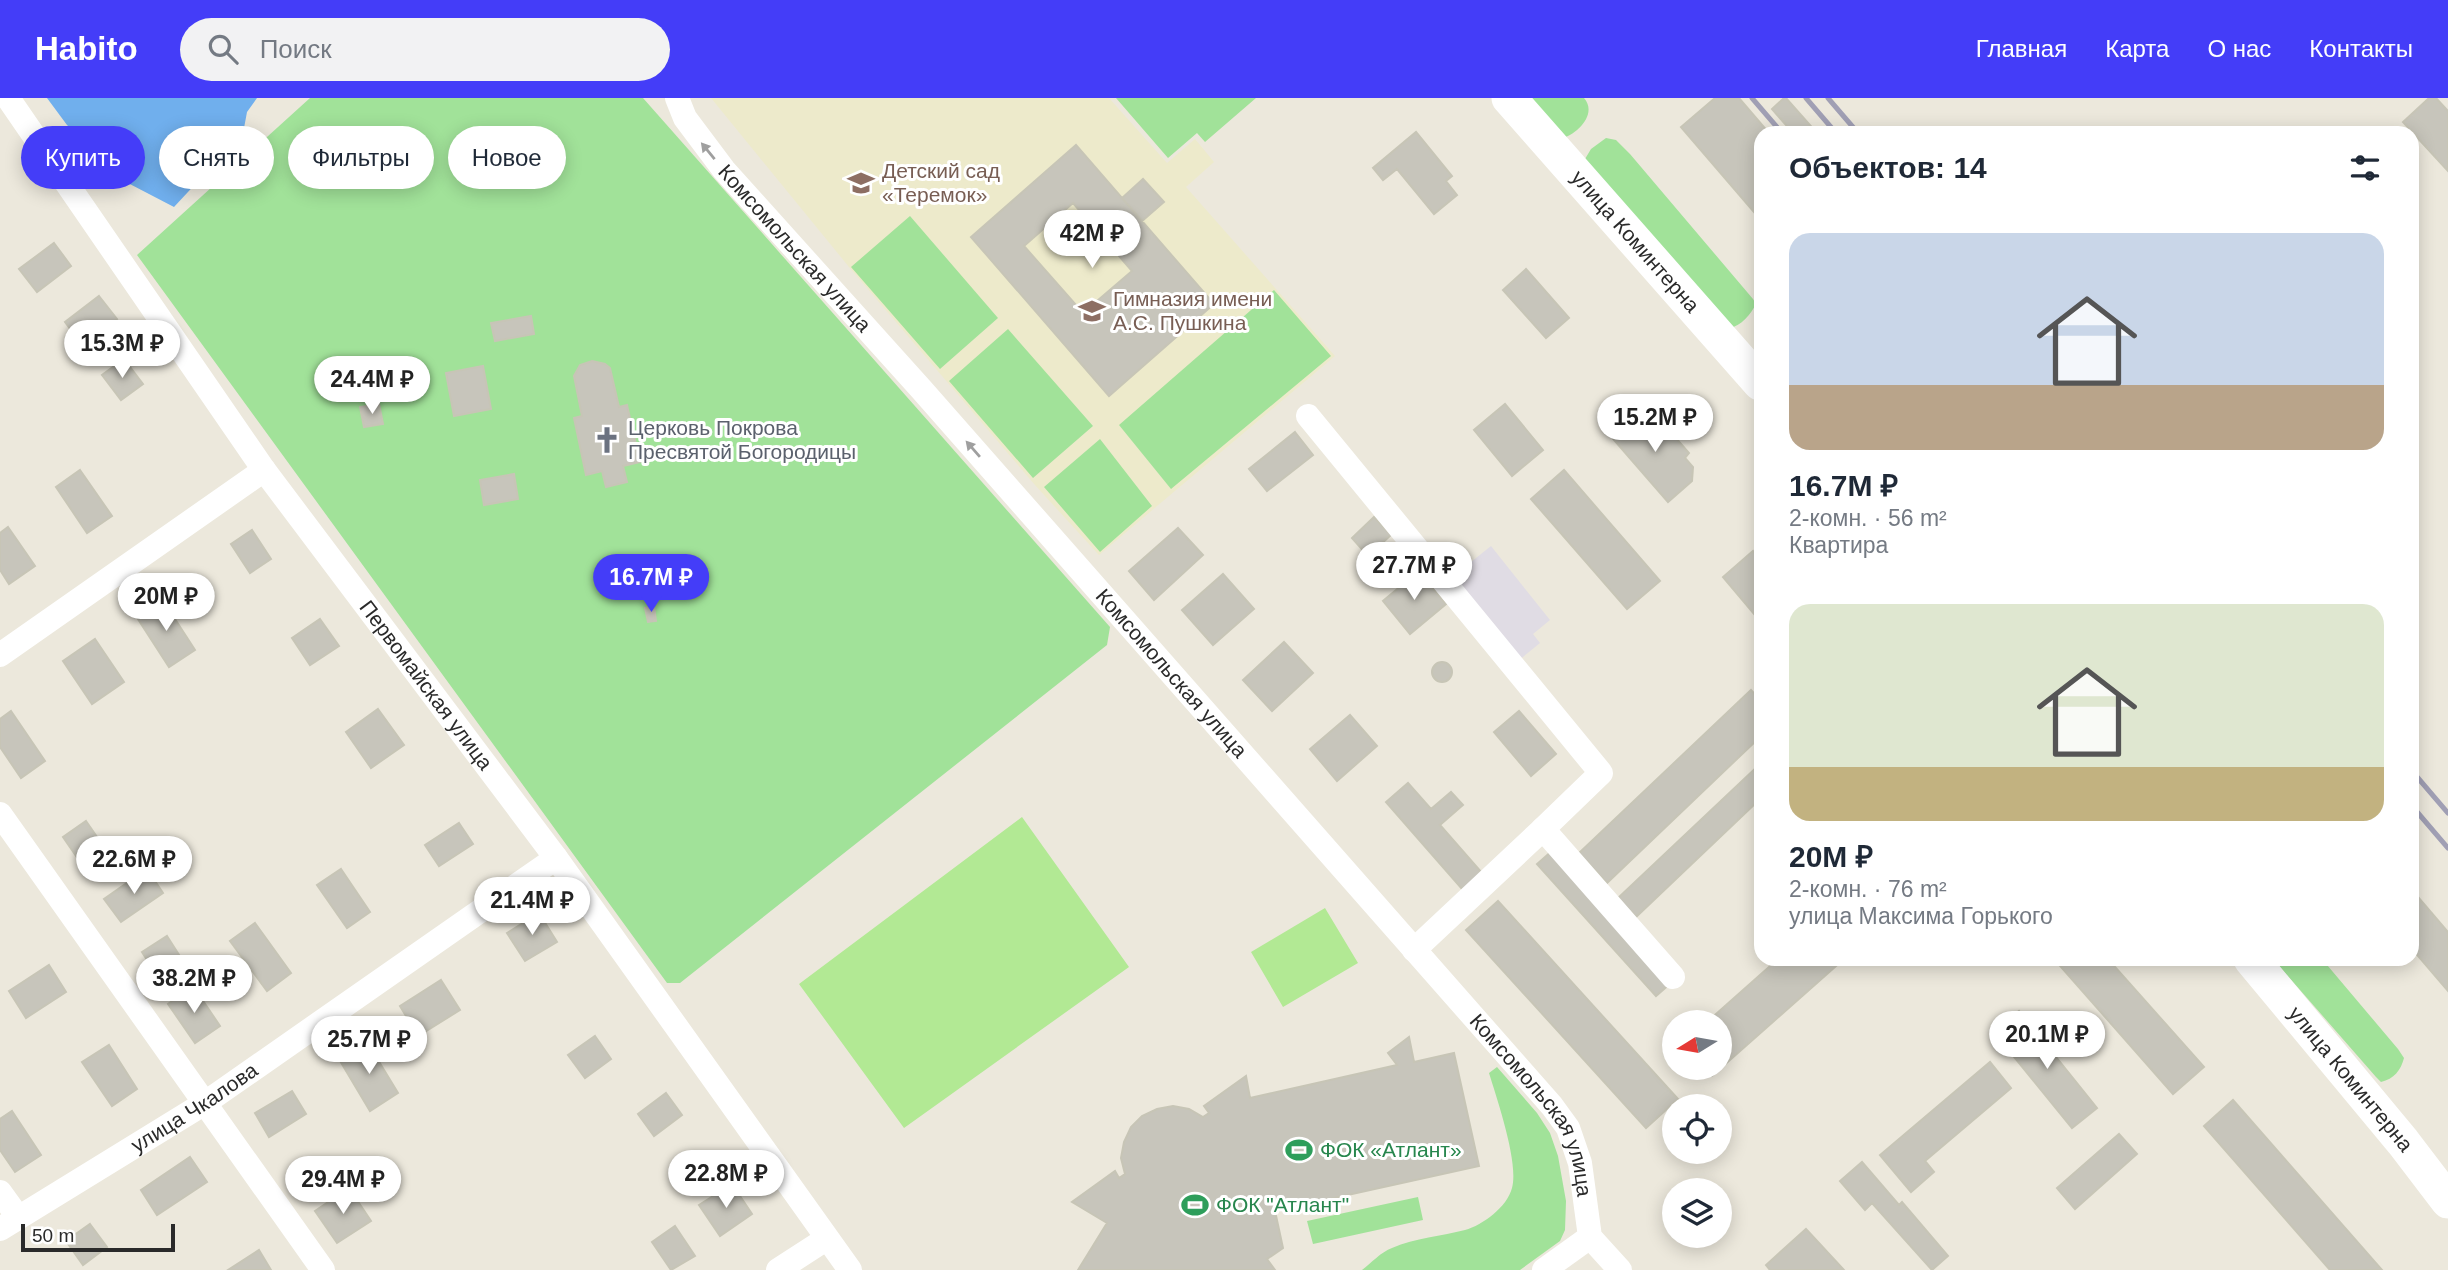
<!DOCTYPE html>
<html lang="ru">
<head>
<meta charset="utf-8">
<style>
  :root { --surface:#fff; --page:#f2f2f3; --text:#1f2937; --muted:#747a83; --accent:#443df8 }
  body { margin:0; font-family:Arial,sans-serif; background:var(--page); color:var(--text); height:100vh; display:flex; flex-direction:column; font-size:26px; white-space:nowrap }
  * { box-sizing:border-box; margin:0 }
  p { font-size:23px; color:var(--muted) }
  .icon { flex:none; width:38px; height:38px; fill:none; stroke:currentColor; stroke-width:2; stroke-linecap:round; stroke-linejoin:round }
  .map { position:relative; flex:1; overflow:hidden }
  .side { position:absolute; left:1754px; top:28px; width:665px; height:840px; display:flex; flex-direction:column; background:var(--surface); border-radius:21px; box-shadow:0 4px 18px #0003 }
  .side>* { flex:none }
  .guide { position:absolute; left:21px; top:28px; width:665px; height:63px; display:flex; gap:14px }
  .needle { width:46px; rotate:259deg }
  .tools { position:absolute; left:1662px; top:912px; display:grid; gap:14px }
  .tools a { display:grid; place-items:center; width:70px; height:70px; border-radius:50%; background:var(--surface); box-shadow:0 4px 18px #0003; font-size:35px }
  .scale { position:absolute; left:21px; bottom:18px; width:154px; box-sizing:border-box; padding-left:7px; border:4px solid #2a2a2a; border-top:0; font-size:19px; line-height:24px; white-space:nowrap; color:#2a2a2a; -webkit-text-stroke:5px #fff; paint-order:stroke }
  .price { position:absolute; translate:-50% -60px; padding:0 16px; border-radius:24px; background:#fff; color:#222; font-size:23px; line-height:46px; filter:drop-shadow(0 2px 4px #0008) }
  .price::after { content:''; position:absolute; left:50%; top:42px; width:21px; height:16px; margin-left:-10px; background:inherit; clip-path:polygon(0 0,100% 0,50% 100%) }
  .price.active { background:var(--accent); color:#fff }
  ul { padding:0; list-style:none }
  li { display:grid; align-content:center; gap:14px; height:371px; padding:0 35px }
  li span { display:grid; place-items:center; height:217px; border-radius:21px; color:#555 }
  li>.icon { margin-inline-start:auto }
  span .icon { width:126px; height:126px; fill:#fffc; stroke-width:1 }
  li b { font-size:30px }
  h2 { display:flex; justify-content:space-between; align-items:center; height:84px; padding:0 35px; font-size:30px }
  .chip { padding:0 24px; border-radius:32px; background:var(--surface); box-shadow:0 4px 18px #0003; font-size:24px; line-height:63px }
  .chip.active { background:var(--accent); color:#fff }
  header { display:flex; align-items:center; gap:42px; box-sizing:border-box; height:98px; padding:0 35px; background:var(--accent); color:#fff }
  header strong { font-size:33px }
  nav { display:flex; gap:38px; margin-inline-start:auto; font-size:24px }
  .search { width:490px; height:63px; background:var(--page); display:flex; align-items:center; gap:18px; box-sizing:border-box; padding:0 24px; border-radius:38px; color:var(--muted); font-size:26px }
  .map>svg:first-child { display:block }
  .industrial { fill:#e0dce4 }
  .education { fill:#edeacb }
  .green { fill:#a1e299 }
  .pitch { fill:#b2e994 }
  .water { fill:#70afed }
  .building { fill:#c7c5bb; stroke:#c7c5b6; stroke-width:2; fill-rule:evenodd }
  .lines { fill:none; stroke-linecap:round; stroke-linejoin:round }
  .street { stroke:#fff; stroke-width:24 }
  .secondary { stroke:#fff; stroke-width:35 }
  .rail { stroke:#a09fb4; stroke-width:5 }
  .oneway { fill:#9f9f9f }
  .labels { text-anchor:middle; stroke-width:6; stroke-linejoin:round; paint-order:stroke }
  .education-label { font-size:21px; fill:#785e54; stroke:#fff; text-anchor:start }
  .street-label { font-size:21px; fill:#2a2a2a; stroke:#fff }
  .worship-label { font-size:21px; fill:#5b616d; stroke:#fff; text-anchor:start }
  .leisure-label { font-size:21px; fill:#27864d; stroke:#fff; text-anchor:start }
</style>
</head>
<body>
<header>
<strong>Habito</strong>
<div class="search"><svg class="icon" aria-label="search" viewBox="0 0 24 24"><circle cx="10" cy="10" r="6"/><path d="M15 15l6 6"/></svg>Поиск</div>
<nav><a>Главная</a><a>Карта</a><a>О нас</a><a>Контакты</a></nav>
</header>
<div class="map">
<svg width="2448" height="1172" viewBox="0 0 2448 1172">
  <rect width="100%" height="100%" fill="#ece8dc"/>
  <path class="industrial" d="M1491,448L1550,522L1533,536L1540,545L1518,563L1451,480Z"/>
  <path class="education" d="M711,0H1109L1167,65L1195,41L1205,53L1214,64L1186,89L1335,258L1099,457L1035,387L849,169Z"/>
  <path class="green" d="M310,0H643L1110,529L1107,547L680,885H667L137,157Z
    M1116,0H1256L1205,44L1197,35L1168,60Z
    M1521,0H1584C1598,16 1577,37 1560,41Z
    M1606,40L1616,42L1630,56L1753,201L1756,206C1751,216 1741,228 1730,230L1585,61L1591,51Z
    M910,118L998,220L940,271L851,169Z
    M1274,192L1331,258L1171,391L1119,327Z
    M1008,231L1093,328L1033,380L949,283Z
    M1100,341L1152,408L1100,454L1044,389Z
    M2273,861H2322L2398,951L2404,960C2401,972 2394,981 2381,984L2376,979Z
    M1497,969L1537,1015L1550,1035L1558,1058L1566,1103L1565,1132L1560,1143L1520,1172H1362C1371,1165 1381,1154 1392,1150C1415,1140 1442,1138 1465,1132C1483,1127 1507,1109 1512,1090C1519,1065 1497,1001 1489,975Z
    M1418,1099L1423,1122L1313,1146L1307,1123Z"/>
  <path class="pitch" d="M1022,719L1129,869L904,1030L799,886Z
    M1325,810L1358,865L1283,909L1251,854Z"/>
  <path class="water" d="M47,0H257L247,14L239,57L201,80L174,109L124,83L67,27Z"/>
  <path class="building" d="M1715,0H1739L1769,35H1760V121L1681,29Z
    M1784,0H1786L1817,35H1793L1772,11Z
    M2429,0H2436L2448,13V73L2403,24Z
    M1416,34L1452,78L1446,83L1457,97L1434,116L1397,71L1383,82L1373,70Z
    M1076,47L1214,206L1109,298L971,139ZM1073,105L1132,173L1083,215L1024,148Z
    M1143,81L1164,104L1142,123L1122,100Z
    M54,145L71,168L37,194L19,171Z
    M1526,171L1569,220L1546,240L1503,192Z
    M99,198L117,221L82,247L65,224Z
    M531,218L534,236L495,243L491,225Z
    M124,261L143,286L121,302L102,277Z
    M592,263L605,266L610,270L619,309L627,307L640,364L623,368L627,384L606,389L602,373L586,377L574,320L582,318L574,278L580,267Z
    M483,268L491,311L454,318L446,275Z
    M379,306L383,326L364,329L360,309Z
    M1505,306L1543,352L1512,378L1474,332Z
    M1629,316L1648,320L1656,327L1661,323L1689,355L1685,360L1693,369L1692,383L1668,404L1608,335Z
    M1295,334L1313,357L1267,393L1249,371Z
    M80,372L112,418L87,435L56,389Z
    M1564,372L1660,483L1627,511L1531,401Z
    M514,376L518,401L484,407L480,382Z
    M1374,419L1391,437L1368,458L1352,440Z
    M8,429L35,468L9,486L0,472V435Z
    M1178,430L1203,457L1154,502L1129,473Z
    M252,432L271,461L250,475L231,446Z
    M1753,453L1760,461V523L1723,479Z
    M1419,473L1446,506L1410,536L1383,503Z
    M1223,476L1254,511L1213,547L1182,512Z
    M162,501L195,552L169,569L136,518Z
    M654,508L656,523L648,524L645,510Z
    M320,521L339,548L310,567L292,540Z
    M95,541L124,584L92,606L63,563Z
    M1284,544L1313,575L1272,613L1243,582Z
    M1432 574a10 10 0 1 1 20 0a10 10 0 1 1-20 0Z
    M1751,592L1760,602V639L1607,785L1579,755Z
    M378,611L404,647L371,670L346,634Z
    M11,613L45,663L21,680L0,649V621Z
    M1519,613L1556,656L1531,678L1494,634Z
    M1350,617L1377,648L1337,683L1310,651Z
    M1760,666V701L1636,819L1618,800Z
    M1408,685L1431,711L1451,694L1463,707L1440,727L1482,775L1463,792L1386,704Z
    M86,723L106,752L83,768L63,739Z
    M459,725L473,746L439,768L425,747Z
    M1552,753L1671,885L1656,898L1537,766Z
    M147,771L163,795L121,824L104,801Z
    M341,771L370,814L347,830L317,787Z
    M2412,792L2448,834V893L2412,851Z
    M1498,803L1678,1001L1646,1030L1466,832Z
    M539,815L557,844L525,863L507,835Z
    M255,825L291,875L267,893L230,843Z
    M167,838L181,860L156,876L142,854Z
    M1778,861H1844L1712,978L1704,970H1720V924H1707Z
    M2054,861H2108L2204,969L2173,996Z
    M49,867L66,894L26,920L9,893Z
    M441,882L460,912L418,938L400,908Z
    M193,888L220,928L195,945L168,906Z
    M2019,913L2097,1010L2072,1030L2010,954L2022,945L2014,935L2004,943L1995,932Z
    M595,938L611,961L585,980L568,957Z
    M1409,939L1414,964L1454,955L1479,1068L1275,1113L1283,1150L1267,1161L1275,1172H1078L1107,1125L1072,1104L1115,1073L1119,1080L1125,1076L1121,1060L1124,1044L1131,1029L1142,1018L1157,1011L1173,1008L1189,1011L1203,1019L1209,1015L1204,1008L1246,978L1250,1000L1397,967L1388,955Z
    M367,944L398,995L370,1013L339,961Z
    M109,947L137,991L112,1008L82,964Z
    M1990,964L2011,990L1925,1063L1934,1074L1911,1094L1880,1057Z
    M292,993L306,1016L269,1039L255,1015Z
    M666,995L682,1017L654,1038L638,1016Z
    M2233,1002L2382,1172H2330L2204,1028Z
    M12,1013L41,1057L15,1074L0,1052V1021Z
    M2119,1036L2137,1056L2075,1111L2057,1090Z
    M190,1059L207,1084L157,1117L141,1092Z
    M1862,1064L1899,1107L1902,1104L1948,1158L1932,1172L1872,1105L1865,1112L1840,1083Z
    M732,1086L752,1116L720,1138L699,1107Z
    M349,1090L371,1123L337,1145L315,1113Z
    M90,1126L107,1149L83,1167L66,1143Z
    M675,1128L695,1158L671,1172L652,1144Z
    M1806,1131L1844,1172H1770L1766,1167Z
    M259,1152L271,1172H228Z"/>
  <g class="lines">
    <g class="street">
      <path id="s1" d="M8,0L264,372L556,760L850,1172"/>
      <path id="s2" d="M677,0L685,20L724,72L922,292L1552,1008L1568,1030L1580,1065L1590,1139L1620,1172"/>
      <path d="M1308,318L1601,675L1543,731"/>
      <path d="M0,557L264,372"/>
      <path d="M0,716L323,1172"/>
      <path d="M1414,852L1543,731L1673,879"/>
      <path d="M0,1094L18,1119"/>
      <path id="s3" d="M0,1131L205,1005L556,760"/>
      <path d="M778,1172L826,1141"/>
      <path d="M1544,1172L1590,1139"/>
    </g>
    <g class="secondary">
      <path id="s4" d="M1509,0L1760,285"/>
      <path id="s5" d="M2251,861L2403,1044L2448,1103"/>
    </g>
    <path class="rail" d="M1752,0L1782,35
      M1806,0L1836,35
      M1828,0L1858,35
      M2412,673L2448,715
      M2412,708L2448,750"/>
  </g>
  <defs><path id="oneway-solid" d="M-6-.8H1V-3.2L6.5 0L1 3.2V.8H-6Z" transform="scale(1.75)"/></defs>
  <g class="oneway">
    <use href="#oneway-solid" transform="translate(708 53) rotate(-129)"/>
    <use href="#oneway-solid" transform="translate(973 351) rotate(-131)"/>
  </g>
  <defs>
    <symbol id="school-bare" viewBox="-9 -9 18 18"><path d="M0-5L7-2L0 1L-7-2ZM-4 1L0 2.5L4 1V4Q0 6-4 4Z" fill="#8d6e63" stroke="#fff" stroke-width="2.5" paint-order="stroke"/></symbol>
    <symbol id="church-bare" viewBox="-9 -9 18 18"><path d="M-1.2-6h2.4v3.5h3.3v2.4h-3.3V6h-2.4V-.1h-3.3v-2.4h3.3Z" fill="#6b7280" stroke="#fff" stroke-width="2.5" paint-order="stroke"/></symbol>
    <symbol id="stadium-bare" viewBox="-9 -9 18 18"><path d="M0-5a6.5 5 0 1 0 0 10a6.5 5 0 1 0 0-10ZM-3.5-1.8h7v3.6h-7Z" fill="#2e9e5b" stroke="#fff" stroke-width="2.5" paint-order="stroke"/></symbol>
  </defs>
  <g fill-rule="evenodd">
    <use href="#school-bare" x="842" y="66" width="38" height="38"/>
    <use href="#school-bare" x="1073" y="194" width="38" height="38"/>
    <use href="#church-bare" x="588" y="323" width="38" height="38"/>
    <use href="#stadium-bare" x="1280" y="1033" width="38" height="38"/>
    <use href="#stadium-bare" x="1176" y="1088" width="38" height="38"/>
  </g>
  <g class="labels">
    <g class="education-label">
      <text x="882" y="80">Детский сад<tspan x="882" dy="24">«Теремок»</tspan></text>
      <text x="1113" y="208">Гимназия имени<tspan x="1113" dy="24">А.С. Пушкина</tspan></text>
    </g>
    <g class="street-label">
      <text dy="7" stroke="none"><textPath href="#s4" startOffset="191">улица Коминтерна</textPath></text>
      <text dy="7" stroke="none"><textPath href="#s2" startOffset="192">Комсомольская улица</textPath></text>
      <text dy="7" stroke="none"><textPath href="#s2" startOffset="760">Комсомольская улица</textPath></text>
      <text dy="7" stroke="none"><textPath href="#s1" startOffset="721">Первомайская улица</textPath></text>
      <text dy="7" stroke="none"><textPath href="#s5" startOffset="156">улица Коминтерна</textPath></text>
      <text dy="7" stroke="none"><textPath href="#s3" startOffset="229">улица Чкалова</textPath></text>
      <text dy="7" stroke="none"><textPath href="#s2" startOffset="1326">Комсомольская улица</textPath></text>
    </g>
    <g class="worship-label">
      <text x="628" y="337">Церковь Покрова<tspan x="628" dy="24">Пресвятой Богородицы</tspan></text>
    </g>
    <g class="leisure-label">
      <text x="1320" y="1059">ФОК «Атлант»</text>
      <text x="1216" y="1114">ФОК "Атлант"</text>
    </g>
  </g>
</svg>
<div class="tools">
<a><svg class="needle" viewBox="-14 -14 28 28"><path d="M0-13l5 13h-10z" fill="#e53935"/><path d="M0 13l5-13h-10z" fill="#747a83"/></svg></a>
<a><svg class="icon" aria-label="locate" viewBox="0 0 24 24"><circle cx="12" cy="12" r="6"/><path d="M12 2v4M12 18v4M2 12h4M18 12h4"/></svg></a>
<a><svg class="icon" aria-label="layers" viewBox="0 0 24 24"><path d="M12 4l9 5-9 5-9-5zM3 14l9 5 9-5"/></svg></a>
</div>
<div class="scale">50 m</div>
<b class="price" style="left:1092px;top:172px">42M ₽</b>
<b class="price" style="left:122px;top:282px">15.3M ₽</b>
<b class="price" style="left:372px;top:318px">24.4M ₽</b>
<b class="price" style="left:1655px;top:356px">15.2M ₽</b>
<b class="price" style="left:1414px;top:504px">27.7M ₽</b>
<b class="price active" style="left:651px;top:516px">16.7M ₽</b>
<b class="price" style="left:166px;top:535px">20M ₽</b>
<b class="price" style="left:134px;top:798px">22.6M ₽</b>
<b class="price" style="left:532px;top:839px">21.4M ₽</b>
<b class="price" style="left:194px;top:917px">38.2M ₽</b>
<b class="price" style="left:2047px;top:973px">20.1M ₽</b>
<b class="price" style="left:369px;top:978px">25.7M ₽</b>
<b class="price" style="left:726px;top:1112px">22.8M ₽</b>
<b class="price" style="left:343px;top:1118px">29.4M ₽</b>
<div class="guide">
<a class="chip active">Купить</a>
<a class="chip">Снять</a>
<a class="chip">Фильтры</a>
<a class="chip">Новое</a>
</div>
<section class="side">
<h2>Объектов: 14<svg class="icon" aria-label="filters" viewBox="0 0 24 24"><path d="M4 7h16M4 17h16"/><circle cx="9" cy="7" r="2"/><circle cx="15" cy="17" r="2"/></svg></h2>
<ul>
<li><span style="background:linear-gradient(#c9d6e8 70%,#b9a48a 0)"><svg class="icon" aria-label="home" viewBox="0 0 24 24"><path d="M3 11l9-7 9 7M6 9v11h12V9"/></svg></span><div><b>16.7M ₽</b><p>2-комн. · 56 m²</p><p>Квартира</p></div></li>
<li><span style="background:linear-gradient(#dfe7d0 75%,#c2b280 0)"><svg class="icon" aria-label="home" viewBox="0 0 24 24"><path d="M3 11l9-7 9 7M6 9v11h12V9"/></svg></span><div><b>20M ₽</b><p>2-комн. · 76 m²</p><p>улица Максима Горького</p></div></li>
</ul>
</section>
</div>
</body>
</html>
